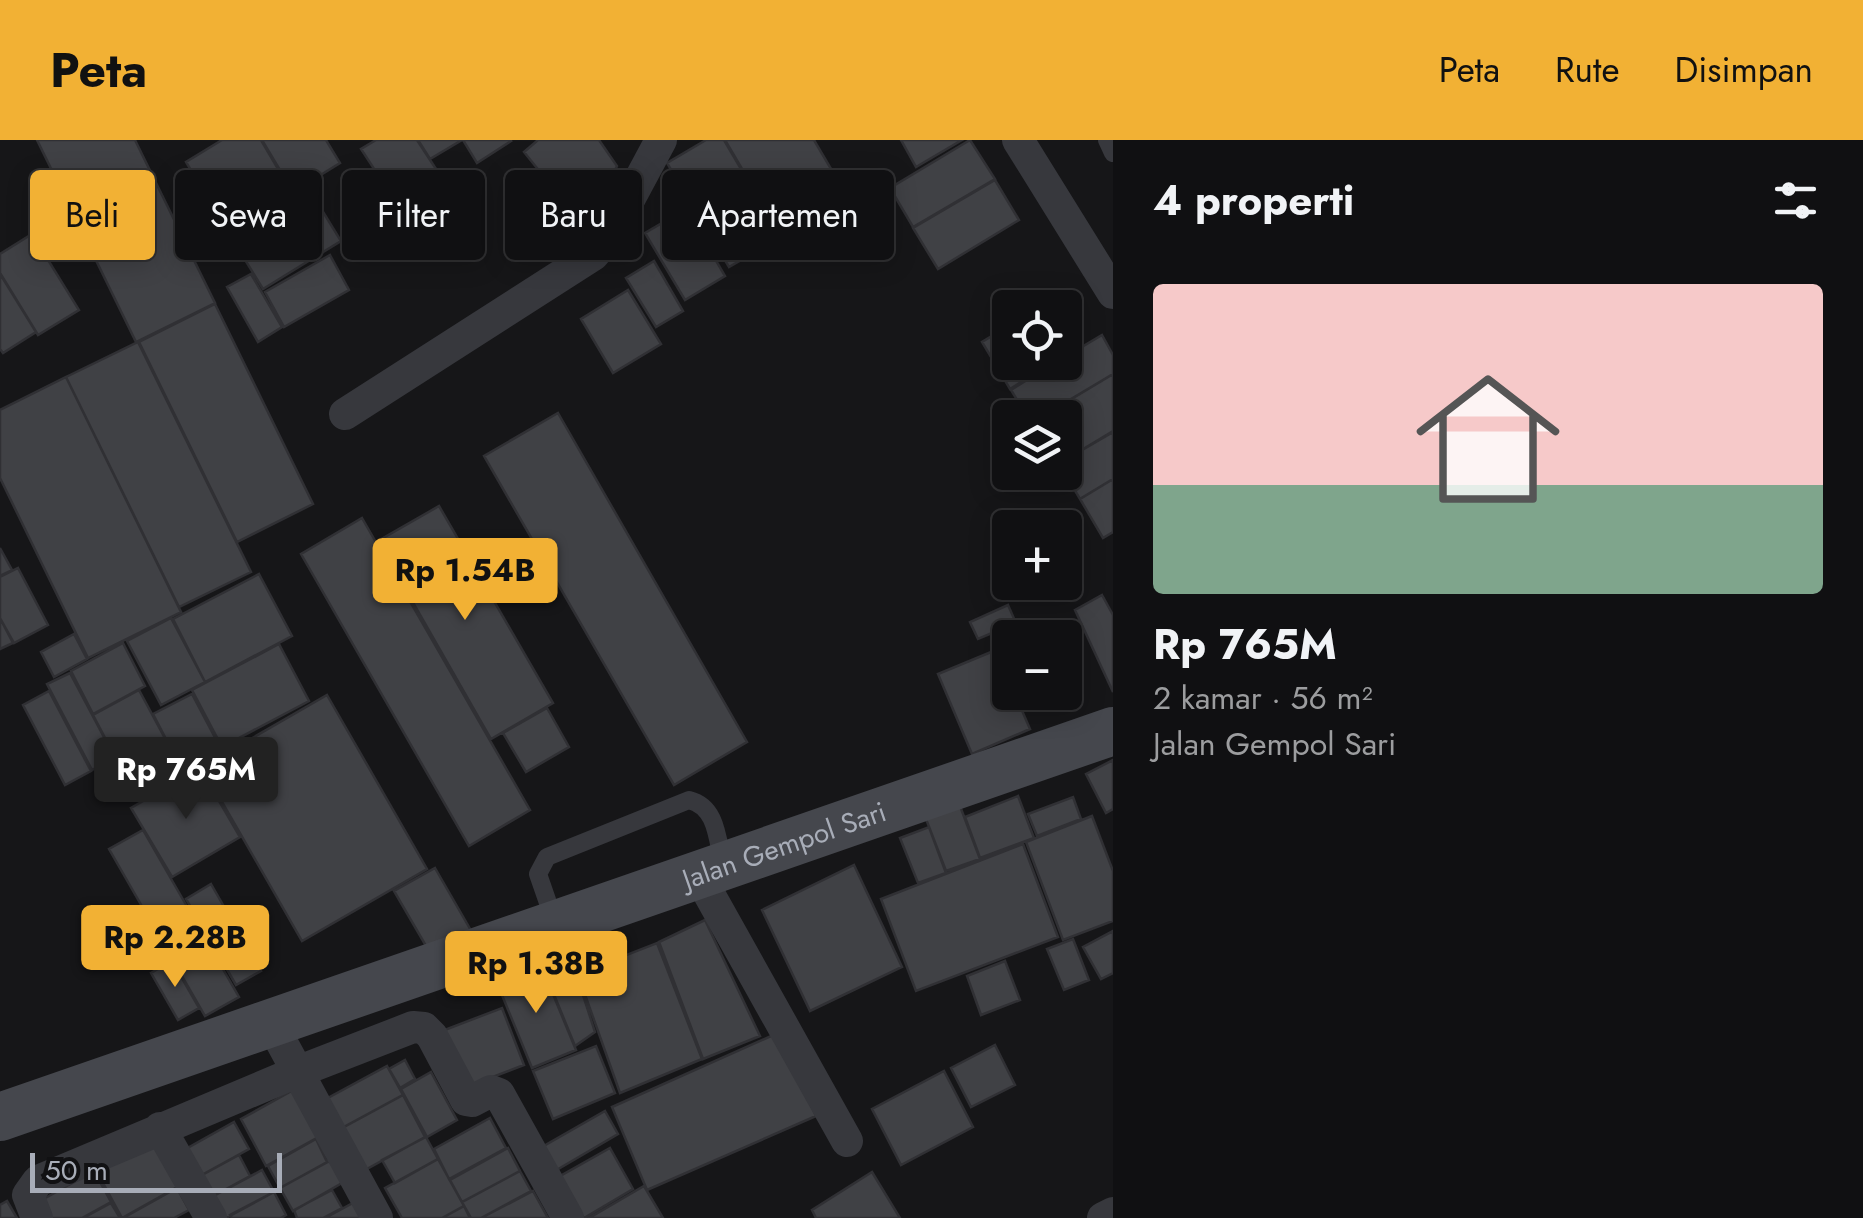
<!DOCTYPE html>
<html lang="id">
<head>
<meta charset="utf-8">
<style>
  :root { --surface:#101012; --page:#19191b; --text:#f1f3f6; --muted:#9c9d9f; --line:#303032; --accent:#f2b134 }
  body { margin:0; font-family:Jost,sans-serif; background:var(--page); color:var(--text); height:100vh; display:flex; flex-direction:column; font-size:38px; white-space:nowrap }
  * { box-sizing:border-box; margin:0 }
  p { font-size:32px; color:var(--muted) }
  .icon { flex:none; width:55px; height:55px; fill:none; stroke:currentColor; stroke-width:2; stroke-linecap:round; stroke-linejoin:round }
  .map { position:relative; flex:1; overflow:hidden }
  .details { display:flex; flex-direction:column; background:var(--surface); width:750px }
  .details>* { flex:none }
  .top-card { position:absolute; left:30px; top:30px; width:932px; height:90px; display:flex; gap:20px }
  .fabs { position:absolute; left:992px; top:150px; display:grid; gap:20px }
  .fabs a { display:grid; place-items:center; width:90px; height:90px; border-radius:10px; background:var(--surface); box-shadow:0 5px 25px #0003,0 0 0 2px var(--line); font-size:50px }
  .scale { position:absolute; left:30px; bottom:25px; width:252px; box-sizing:border-box; padding-left:10px; border:5px solid #a8adb8; border-top:0; font-size:28px; line-height:35px; white-space:nowrap; color:#a8adb8; -webkit-text-stroke:8px #111113; paint-order:stroke }
  .price { position:absolute; translate:-50% -85px; padding:0 22px; border-radius:10px; background:var(--accent); color:#111; font-size:32px; line-height:65px; filter:drop-shadow(0 2px 5px #0008) }
  .price::after { content:''; position:absolute; left:50%; top:60px; width:30px; height:22px; margin-left:-15px; background:inherit; clip-path:polygon(0 0,100% 0,50% 100%) }
  .price.current { background:#222; color:#fff }
  ul { padding:0; list-style:none }
  li { display:grid; align-content:center; gap:20px; height:530px; padding:0 40px }
  li+li { border-top:2px solid var(--line) }
  li span { display:grid; place-items:center; height:310px; border-radius:10px; color:#555 }
  li>.icon { margin-inline-start:auto }
  span .icon { width:180px; height:180px; fill:#fffc; stroke-width:1 }
  li b { font-size:42px }
  h2 { display:flex; justify-content:space-between; align-items:center; height:120px; padding:0 40px; font-size:42px }
  .chip { padding:0 35px; border-radius:10px; background:var(--surface); box-shadow:0 5px 25px #0003,0 0 0 2px var(--line); font-size:35px; line-height:90px }
  .chip.current { background:var(--accent); color:#111 }
  header { display:flex; align-items:center; gap:60px; box-sizing:border-box; height:140px; padding:0 50px; background:var(--accent); color:#111 }
  header strong { font-size:48px }
  nav { display:flex; gap:55px; margin-inline-start:auto; font-size:35px }
  main { display:flex; flex:1; min-height:0 }
  .map>svg:first-child { display:block }
  .building { fill:#404145; stroke:#303034; stroke-width:2.5 }
  .lines { fill:none; stroke-linecap:round; stroke-linejoin:round }
  .lane { stroke:#37383d; stroke-width:18 }
  .street { stroke:#37383d; stroke-width:32 }
  .secondary { stroke:#45474d; stroke-width:48 }
  .labels { text-anchor:middle; stroke-width:10; stroke-linejoin:round; paint-order:stroke }
  .street-label { font-size:28px; fill:#a8adb8; stroke:#111113 }
</style>
</head>
<body>
<header>
<strong>Peta</strong>
<nav><a>Peta</a><a>Rute</a><a>Disimpan</a></nav>
</header>
<main>
<div class="map">
<svg width="1113" height="1078" viewBox="0 0 1113 1078">
  <rect width="100%" height="100%" fill="#161618"/>
  <path class="building" d="M37,0H135L215,163L136,202Z
    M222,0H261L294,56L229,95L186,22Z
    M262,0H326L340,23L293,52Z
    M376,0H417L436,29L393,58L361,9Z
    M418,0H462L430,19Z
    M463,0H510L511,1L477,23Z
    M538,0H599L617,26L586,89L524,12Z
    M706,0H724L781,97L729,127L667,23Z
    M725,0H814L850,61L784,100Z
    M901,0H962L916,27Z
    M970,0L995,39L913,87L890,48Z
    M995,40L1019,80L938,129L913,88Z
    M309,49L341,101L263,149L231,97Z
    M686,69L725,136L685,160L645,93Z
    M32,94L79,170L38,195L0,133V114Z
    M330,115L349,150L284,187L265,152Z
    M654,121L683,171L656,187L626,138Z
    M0,134L36,192L3,213L0,209Z
    M251,134L282,187L258,202L227,147Z
    M628,150L661,204L613,233L581,179Z
    M1055,158L1061,168H1039Z
    M215,164L313,364L237,402L139,202Z
    M1065,175L1083,206L1065,216Z
    M1010,185V222H1054L1010,249L982,202Z
    M1102,195L1113,215V234L1039,278H1028L1011,250L1056,222H1065V217Z
    M138,202L251,432L179,467L66,237Z
    M1113,234V291L1065,320V278H1040Z
    M66,237L181,472L88,518L0,338V270Z
    M558,273L747,602L674,645L484,316Z
    M1113,292V339L1080,359L1064,332L1065,320Z
    M1113,339V392L1103,398L1080,359Z
    M439,366L553,563L491,599L378,401Z
    M362,378L530,670L469,706L301,414Z
    M0,408L12,430L0,436Z
    M18,428L48,485L14,503L0,478V437Z
    M259,434L292,496L205,542L173,479Z
    M1102,455L1113,475V552L1075,470Z
    M1008,465L1016,483L978,499L970,482Z
    M0,478L13,503L0,509Z
    M171,478L205,542L161,565L127,501Z
    M74,494L87,519L54,537L41,512Z
    M123,503L145,546L93,574L71,531Z
    M279,504L309,561L222,607L192,550Z
    M996,510L1010,543V552H1014L1030,589L972,614L938,534Z
    M70,533L115,618L92,630L47,544Z
    M139,550L182,630L135,655L93,575Z
    M49,551L91,631L65,645L23,565Z
    M192,554L221,609L182,630L153,574Z
    M327,555L427,729L302,801L202,627Z
    M547,568L569,607L526,632L503,593Z
    M1113,620V669L1106,673L1086,634Z
    M200,628L240,697L172,737L131,668Z
    M1018,656L1034,698L980,718L965,677Z
    M1073,657L1081,679L1037,696L1028,674Z
    M960,666L980,719L946,731L926,679Z
    M1092,676L1113,731V781L1063,800L1026,702Z
    M929,687L946,733L918,743L900,698Z
    M143,690L239,857L205,876L109,709Z
    M1023,704L1058,797L916,851L881,759Z
    M854,725L902,827L810,871L762,770Z
    M435,728L473,794L433,818L394,751Z
    M211,744L261,831L236,845L186,759Z
    M705,780L760,896L703,919L659,802Z
    M1113,791V833L1101,839L1083,807Z
    M1073,799L1089,840L1064,850L1047,809Z
    M657,803L702,919L620,953L572,818L613,804L619,818Z
    M571,818L595,892L575,906L544,830Z
    M172,821L199,868L178,880L151,833Z
    M1005,821L1020,860L981,875L967,836Z
    M541,825L576,910L532,928L497,843Z
    M502,868L524,925L464,948L442,891Z
    M780,892L816,976L647,1050L612,967Z
    M995,905L1015,945L971,967L951,928Z
    M596,906L615,953L553,979L533,931Z
    M405,920L415,939L400,948L389,929Z
    M387,926L403,955L342,988L326,959Z
    M944,931L973,987L901,1025L872,969Z
    M431,932L457,980L427,997L401,949Z
    M297,948L322,995L266,1026L241,979Z
    M403,955L425,997L365,1030L342,988Z
    M605,971L618,994L548,1035L535,1011Z
    M490,978L506,1008L449,1039L434,1009Z
    M234,982L249,1009L198,1037L184,1010Z
    M426,997L438,1019L395,1043L382,1020Z
    M154,999L179,1046L122,1078L96,1030Z
    M316,999L327,1022L280,1048L268,1026Z
    M508,1008L520,1031L462,1062L450,1040Z
    M610,1008L633,1049L584,1078L555,1039Z
    M239,1015L250,1036L204,1061L193,1040Z
    M337,1017L349,1039L293,1071L280,1048Z
    M438,1019L464,1066L442,1078H402L385,1048Z
    M262,1030L274,1052L226,1078L210,1058Z
    M94,1031L111,1062L82,1078H49L40,1061Z
    M520,1031L531,1051L481,1078H471L462,1062Z
    M872,1032L900,1078H816L812,1070Z
    M644,1046L663,1078H589Z
    M177,1048L189,1070L174,1078H123Z
    M332,1050L342,1068L323,1078H297L294,1070Z
    M533,1051L548,1078H481Z
    M274,1052L286,1075L281,1078H232L230,1075Z
    M364,1057L376,1078H325Z
    M7,1061L17,1078H0V1065Z
    M111,1063L120,1078H83Z
    M464,1066L470,1078H442Z"/>
  <g class="lines">
    <path class="lane" d="M1107,0L1113,13
      M555,783L538,734L547,717L689,660C717,667 717,698 723,724"/>
    <path class="street" d="M1018,0L1113,153
      M345,274L593,115L609,97L661,0
      M699,736L847,1001
      M270,881L377,1078
      M160,988L211,1078
      M37,1078L28,1055L38,1041L297,932L413,887L424,888L432,896L466,960L472,961L491,951L499,954L568,1078
      M1103,1078L1113,1073"/>
    <path class="secondary" id="s1" d="M0,977L1113,591"/>
  </g>
  <g class="labels">
    <g class="street-label">
      <text dy="10" stroke="none"><textPath href="#s1" startOffset="830">Jalan Gempol Sari</textPath></text>
    </g>
  </g>
</svg>
<div class="fabs">
<a><svg class="icon" aria-label="locate" viewBox="0 0 24 24"><circle cx="12" cy="12" r="6"/><path d="M12 2v4M12 18v4M2 12h4M18 12h4"/></svg></a>
<a><svg class="icon" aria-label="layers" viewBox="0 0 24 24"><path d="M12 4l9 5-9 5-9-5zM3 14l9 5 9-5"/></svg></a>
<a>+</a>
<a>−</a>
</div>
<div class="scale">50 m</div>
<b class="price" style="left:465px;top:483px">Rp 1.54B</b>
<b class="price current" style="left:186px;top:682px">Rp 765M</b>
<b class="price" style="left:175px;top:850px">Rp 2.28B</b>
<b class="price" style="left:536px;top:876px">Rp 1.38B</b>
<div class="top-card">
<a class="chip current">Beli</a>
<a class="chip">Sewa</a>
<a class="chip">Filter</a>
<a class="chip">Baru</a>
<a class="chip">Apartemen</a>
</div>
</div>
<section class="details">
<h2>4 properti<svg class="icon" aria-label="filters" viewBox="0 0 24 24"><path d="M4 7h16M4 17h16"/><circle cx="9" cy="7" r="2"/><circle cx="15" cy="17" r="2"/></svg></h2>
<ul>
<li><span style="background:linear-gradient(#f6c9c9 65%,#7fa58c 0)"><svg class="icon" aria-label="home" viewBox="0 0 24 24"><path d="M3 11l9-7 9 7M6 9v11h12V9"/></svg></span><div><b>Rp 765M</b><p>2 kamar · 56 m²</p><p>Jalan Gempol Sari</p></div></li>
</ul>
</section>
</main>
</body>
</html>
